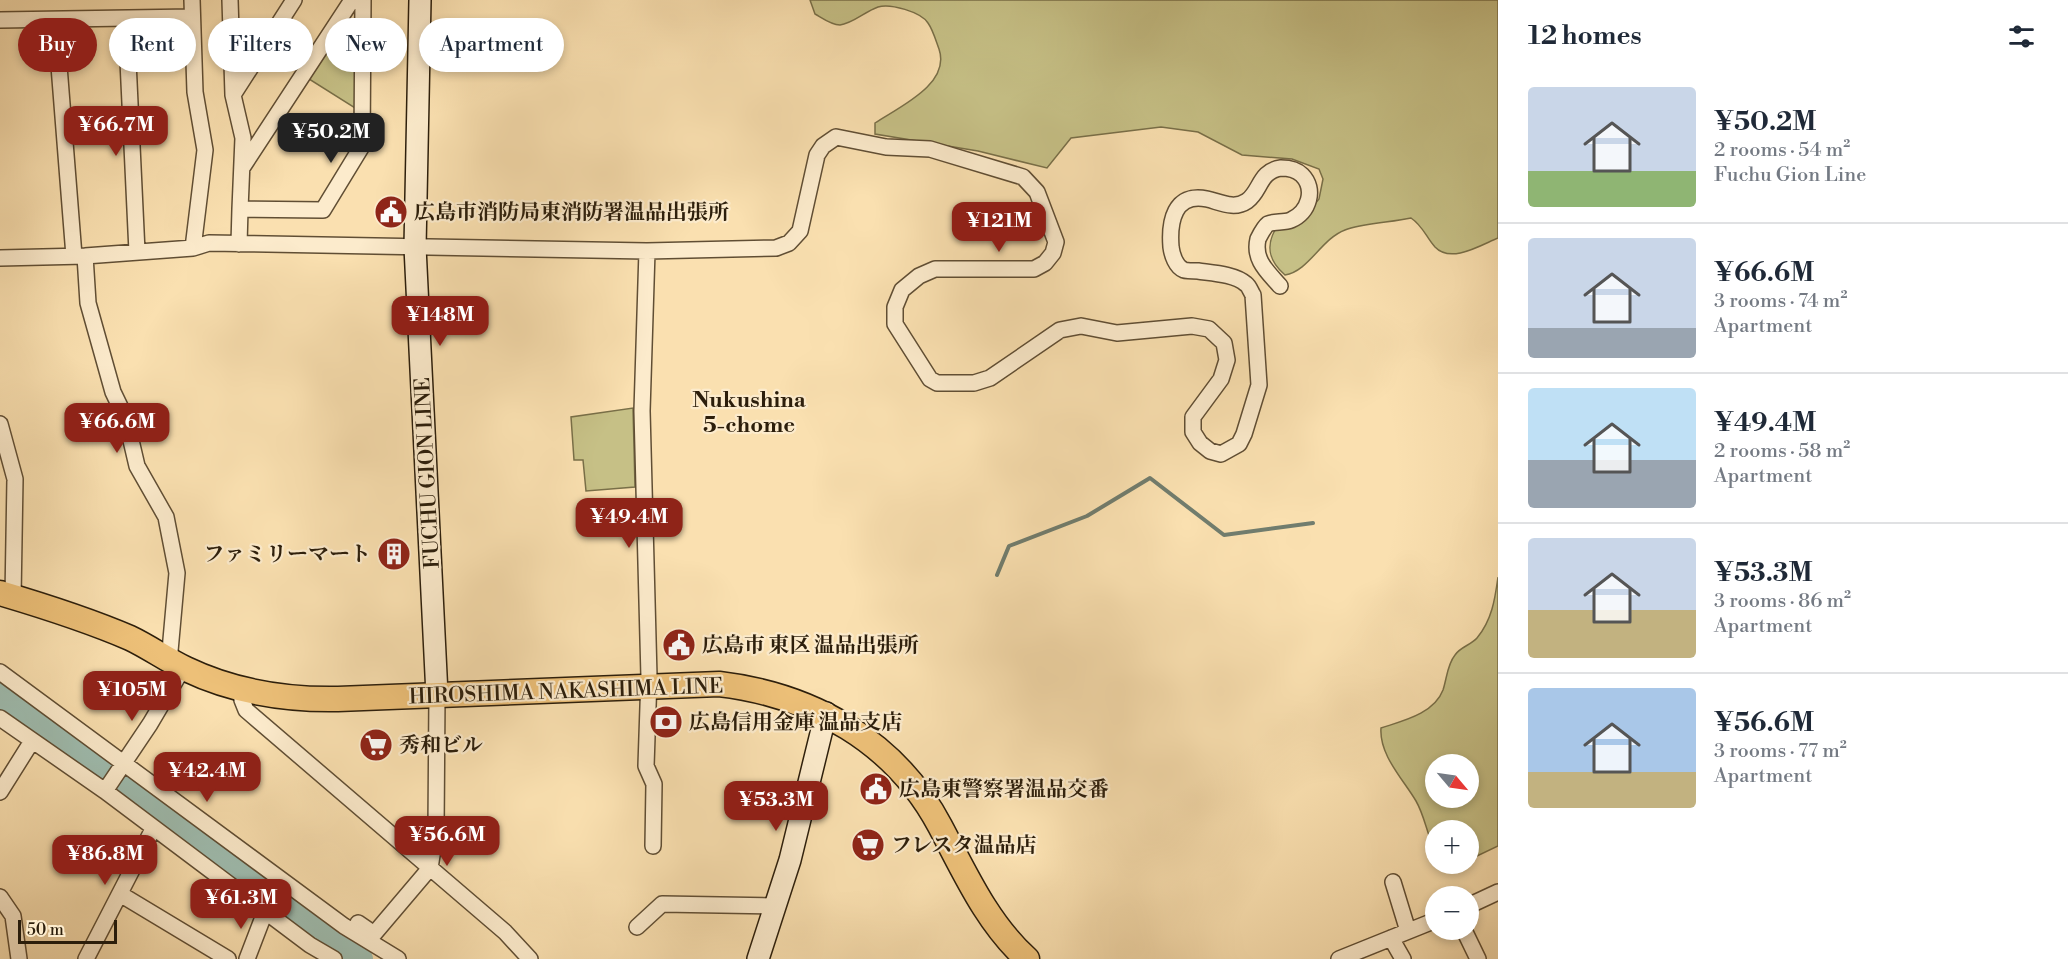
<!DOCTYPE html>
<html lang="en">
<head>
<meta charset="utf-8">
<style>
  :root { --surface:#fff; --page:#f2f2f3; --text:#1f2937; --muted:#747a83; --line:#e0e1e3; --accent:#8f2418 }
  body { margin:0; font-family:"Libre Bodoni","Noto Serif JP",serif; background:var(--page); color:var(--text); height:100vh; display:flex; flex-direction:column; font-size:22px; white-space:nowrap }
  * { box-sizing:border-box; margin:0 }
  p { font-size:20px; color:var(--muted) }
  .icon { flex:none; width:33px; height:33px; fill:none; stroke:currentColor; stroke-width:2; stroke-linecap:round; stroke-linejoin:round }
  .map { position:relative; flex:1; overflow:hidden }
  .sheet { display:flex; flex-direction:column; background:var(--surface); width:570px }
  .sheet>* { flex:none }
  .top-card { position:absolute; left:18px; top:18px; width:570px; height:54px; display:flex; gap:12px }
  .needle { width:39px; rotate:119deg }
  .buttons { position:absolute; left:1425px; top:754px; display:grid; gap:12px }
  .buttons a { display:grid; place-items:center; width:54px; height:54px; border-radius:50%; background:var(--surface); box-shadow:0 3px 9px #0003; font-size:30px }
  .scale { position:absolute; left:18px; bottom:15px; width:99px; box-sizing:border-box; padding-left:6px; border:3px solid #2c1e0b; border-top:0; font-size:16px; line-height:21px; white-space:nowrap; color:#2c1e0b; -webkit-text-stroke:4px #fcebcc; paint-order:stroke }
  .price { position:absolute; translate:-50% -51px; padding:0 14px; border-radius:12px; background:var(--accent); color:#fff; font-size:20px; line-height:39px; filter:drop-shadow(0 2px 3px #0008) }
  .price::after { content:''; position:absolute; left:50%; top:36px; width:18px; height:14px; margin-left:-9px; background:inherit; clip-path:polygon(0 0,100% 0,50% 100%) }
  .price.selected { background:#222; color:#fff }
  ul { padding:0; list-style:none }
  li { display:flex; align-items:center; gap:18px; height:150px; padding:0 30px }
  li+li { border-top:2px solid var(--line) }
  li span { display:grid; place-items:center; flex:none; width:168px; height:120px; border-radius:6px; color:#555 }
  li>.icon { margin-inline-start:auto }
  span .icon { width:72px; height:72px; fill:#fffc; stroke-width:1 }
  li b { font-size:26px }
  h2 { display:flex; justify-content:space-between; align-items:center; height:72px; padding:0 30px; font-size:26px }
  .tag { padding:0 21px; border-radius:27px; background:var(--surface); box-shadow:0 3px 9px #0003; font-size:21px; line-height:54px }
  .tag.selected { background:var(--accent); color:#fff }
  main { display:flex; flex:1; min-height:0 }
  .map>svg:first-child { display:block }
  .green { fill:#c6c086; stroke:#796f48; stroke-width:1.5; fill-rule:evenodd }
  .lines { fill:none; stroke-linecap:round; stroke-linejoin:round }
  .stream { stroke:#717d6e; stroke-width:4 }
  .river { stroke:#9fbdb0; stroke-width:24 }
  .street-casing { stroke:#604e34; stroke-width:18 }
  .secondary-casing { stroke:#2c1e0b; stroke-width:24 }
  .primary-casing { stroke:#2c1e0b; stroke-width:27 }
  .street { stroke:#fcebcc; stroke-width:15 }
  .secondary { stroke:#fcebcc; stroke-width:21 }
  .primary { stroke:#edc078; stroke-width:24 }
  .labels { text-anchor:middle; stroke-width:4.5; stroke-linejoin:round; paint-order:stroke }
  .poi-label { font-size:21px; font-weight:bold; fill:#2c1e0b; stroke:#fcebcc; text-anchor:start }
  .street-label { font-size:21px; fill:#2c1e0b; stroke:#fcebcc }
  .neighbourhood-label { font-size:22px; font-weight:bold; fill:#2c1e0b; stroke:#fcebcc }
</style>
</head>
<body>
<main>
<div class="map">
<svg width="1498" height="959" viewBox="0 0 1498 959">
  <rect width="100%" height="100%" fill="#fae0b0"/>
  <filter id="stains"><feTurbulence type="fractalNoise" baseFrequency=".00333" numOctaves="4"/><feColorMatrix values="0 0 0 0 .2 0 0 0 0 .09 0 0 0 0 .02 0 0 0 .5 -.17"/></filter>
  <radialGradient id="worn" r=".72"><stop offset=".6" stop-color="#630" stop-opacity="0"/><stop offset="1" stop-color="#630" stop-opacity=".3"/></radialGradient>
  <path class="green" d="M810,0H1498V238C1481,245 1451,264 1435,247C1426,237 1423,226 1411,218C1393,222 1360,224 1345,230C1321,239 1309,271 1285,275C1270,262 1265,248 1275,230L1299,223L1319,199L1323,179L1319,169L1292,159L1242,155L1198,132L1161,127L1071,138L1047,168L978,151L875,134V123C899,107 951,84 939,49C936,41 933,30 928,23C921,12 890,3 878,7C866,11 852,24 840,25C831,25 822,18 815,14Z
    M341,26H357L355,108L309,79Z
    M633,408L635,487L586,491L583,460H574L571,417Z
    M1498,577V846L1475,857H1469L1468,831H1436L1435,845L1431,841C1426,828 1423,813 1416,801C1403,779 1379,755 1381,728C1402,721 1434,714 1443,690C1447,678 1447,665 1455,655C1460,647 1471,645 1477,638C1492,620 1495,599 1498,577ZM1436,765H1468V798H1436Z"/>
  <g class="lines">
    <path class="stream" d="M997,575L1009,546L1087,516L1150,478L1224,535L1313,523"/>
    <path class="river" d="M0,695L141,799L254,878L361,959"/>
    <defs>
      <path id="street" d="M192,0L195,92L205,150L193,248
        M230,0L233,95L243,138L240,209
        M0,20L192,17
        M128,61L137,252
        M59,66L74,256
        M233,95L294,0
        M242,168L352,0
        M239,244L240,209L323,210L362,146L363,0
        M647,251L642,411L649,677L646,766L654,784L653,846
        M85,256L88,303L113,392L126,419L137,466L166,517L177,573L170,651L166,657
        M0,258L85,256L193,248L209,243L647,251L776,248L789,243L800,231L817,155L823,146L836,137L886,147L930,149L1023,177L1037,192L1056,242L1053,253L1045,263L1034,269H935L919,276L902,290L895,307V324L930,379L937,383H974L990,378L1060,330L1081,326L1117,333L1192,326L1209,329L1224,343L1227,360L1221,379L1193,417V432L1200,443L1210,451L1221,454L1239,444L1244,434L1259,385L1253,295C1251,292 1249,286 1246,284C1235,274 1212,273 1198,271C1194,271 1187,271 1184,270C1176,267 1172,255 1171,247C1169,222 1174,192 1207,199C1220,202 1234,210 1247,201C1261,191 1259,171 1281,168C1289,168 1297,170 1302,175C1316,189 1309,212 1291,220C1284,223 1274,221 1268,224C1264,227 1260,235 1258,239C1253,260 1268,272 1280,286
        M0,424L15,479L13,597
        M0,672L344,926L398,959
        M242,689V700L246,710L505,932L530,959
        M0,718L105,791L310,945L334,959
        M105,791L150,724L183,668
        M0,792L32,741
        M1393,882L1408,931
        M120,894L228,959
        M0,897L13,916L19,959
        M1468,906L1498,892
        M358,923L374,934L430,868L436,830L437,695
        M637,927L662,904L775,906
        M1464,930L1478,959
        M1391,938L1403,959
        M86,959L153,829
        M247,959L265,912
        M1339,959L1436,920"/>
      <path id="secondary" d="M420,0L415,247L437,695
        M758,959L790,860L826,713"/>
      <path id="primary" d="M0,593C44,606 88,620 130,638C149,647 167,660 186,669C234,692 285,700 338,699L719,684C812,695 895,741 940,826C965,873 987,923 1027,959"/>
    </defs>
    <use href="#street" class="street-casing"/>
    <use href="#secondary" class="secondary-casing"/>
    <use href="#primary" class="primary-casing"/>
    <use href="#street" class="street"/>
    <use href="#secondary" class="secondary"/>
    <use href="#primary" class="primary"/>
  </g>
  <defs>
    <symbol id="civic-disc" viewBox="-11 -11 22 22"><circle r="9.5" fill="#8f2418" stroke="#fcebcc"/><path d="M-.6-6.5H3V-4.5H.6V-3L4-1V1h2V6H-6V1h2V-1L-.6-3ZM-1.2 2.5V6h2.4V2.5Z" fill="#fff"/></symbol>
    <symbol id="building-disc" viewBox="-11 -11 22 22"><circle r="9.5" fill="#8f2418" stroke="#fcebcc"/><path d="M-4-6H4V6H1V3H-1V6H-4ZM-2.5-4.3h1.7v1.8h-1.7ZM.8-4.3h1.7v1.8H.8ZM-2.5-1h1.7V.8h-1.7ZM.8-1h1.7V.8H.8Z" fill="#fff"/></symbol>
    <symbol id="bank-disc" viewBox="-11 -11 22 22"><circle r="9.5" fill="#8f2418" stroke="#fcebcc"/><path d="M-6-4H6V4H-6ZM0-2.3a2.3 2.3 0 1 0 0 4.6a2.3 2.3 0 1 0 0-4.6Z" fill="#fff"/></symbol>
    <symbol id="supermarket-disc" viewBox="-11 -11 22 22"><circle r="9.5" fill="#8f2418" stroke="#fcebcc"/><path d="M-6-5.5h2.5l.6 2H6L4.5 2H-2.5L-4.4-4H-6ZM-1.5 3.2a1.3 1.3 0 1 0 .1 0ZM3 3.2a1.3 1.3 0 1 0 .1 0Z" fill="#fff"/></symbol>
  </defs>
  <g fill-rule="evenodd">
    <use href="#civic-disc" x="372" y="193" width="38" height="38"/>
    <use href="#building-disc" x="375" y="535" width="38" height="38"/>
    <use href="#civic-disc" x="660" y="626" width="38" height="38"/>
    <use href="#bank-disc" x="647" y="703" width="38" height="38"/>
    <use href="#supermarket-disc" x="357" y="726" width="38" height="38"/>
    <use href="#civic-disc" x="857" y="770" width="38" height="38"/>
    <use href="#supermarket-disc" x="849" y="826" width="38" height="38"/>
  </g>
  <g class="labels">
    <g class="poi-label">
      <text x="414" y="219">広島市消防局東消防署温品出張所</text>
      <text x="371" y="561" text-anchor="end">ファミリーマート</text>
      <text x="702" y="652">広島市 東区 温品出張所</text>
      <text x="689" y="729">広島信用金庫 温品支店</text>
      <text x="399" y="752">秀和ビル</text>
      <text x="899" y="796">広島東警察署温品交番</text>
      <text x="891" y="852">フレスタ温品店</text>
    </g>
    <g class="street-label">
      <text transform="translate(427 473) rotate(-93)" y="7">FUCHU GION LINE</text>
      <text transform="translate(566 691) rotate(-2)" y="7">HIROSHIMA NAKASHIMA LINE</text>
    </g>
    <g class="neighbourhood-label">
      <text x="749" y="407">Nukushina<tspan x="749" dy="25">5-chome</tspan></text>
    </g>
  </g>
  <rect width="100%" height="100%" filter="url(#stains)"/>
  <rect width="100%" height="100%" fill="url(#worn)"/>
</svg>
<div class="buttons">
<a><svg class="needle" viewBox="-14 -14 28 28"><path d="M0-13l5 13h-10z" fill="#e53935"/><path d="M0 13l5-13h-10z" fill="#747a83"/></svg></a>
<a>+</a>
<a>−</a>
</div>
<div class="scale">50 m</div>
<b class="price" style="left:116px;top:157px">¥66.7M</b>
<b class="price selected" style="left:331px;top:164px">¥50.2M</b>
<b class="price" style="left:999px;top:253px">¥121M</b>
<b class="price" style="left:440px;top:347px">¥148M</b>
<b class="price" style="left:117px;top:454px">¥66.6M</b>
<b class="price" style="left:629px;top:549px">¥49.4M</b>
<b class="price" style="left:132px;top:722px">¥105M</b>
<b class="price" style="left:207px;top:803px">¥42.4M</b>
<b class="price" style="left:776px;top:832px">¥53.3M</b>
<b class="price" style="left:447px;top:867px">¥56.6M</b>
<b class="price" style="left:105px;top:886px">¥86.8M</b>
<b class="price" style="left:241px;top:930px">¥61.3M</b>
<div class="top-card">
<a class="tag selected">Buy</a>
<a class="tag">Rent</a>
<a class="tag">Filters</a>
<a class="tag">New</a>
<a class="tag">Apartment</a>
</div>
</div>
<section class="sheet">
<h2>12 homes<svg class="icon" aria-label="filters" viewBox="0 0 24 24"><path d="M4 7h16M4 17h16"/><circle cx="9" cy="7" r="2"/><circle cx="15" cy="17" r="2"/></svg></h2>
<ul>
<li><span style="background:linear-gradient(#c9d6e8 70%,#8fb573 0)"><svg class="icon" aria-label="home" viewBox="0 0 24 24"><path d="M3 11l9-7 9 7M6 9v11h12V9"/></svg></span><div><b>¥50.2M</b><p>2 rooms · 54 m²</p><p>Fuchu Gion Line</p></div></li>
<li><span style="background:linear-gradient(#c9d6e8 75%,#9aa5b1 0)"><svg class="icon" aria-label="home" viewBox="0 0 24 24"><path d="M3 11l9-7 9 7M6 9v11h12V9"/></svg></span><div><b>¥66.6M</b><p>3 rooms · 74 m²</p><p>Apartment</p></div></li>
<li><span style="background:linear-gradient(#bfe0f5 60%,#9aa5b1 0)"><svg class="icon" aria-label="home" viewBox="0 0 24 24"><path d="M3 11l9-7 9 7M6 9v11h12V9"/></svg></span><div><b>¥49.4M</b><p>2 rooms · 58 m²</p><p>Apartment</p></div></li>
<li><span style="background:linear-gradient(#c9d6e8 60%,#c2b280 0)"><svg class="icon" aria-label="home" viewBox="0 0 24 24"><path d="M3 11l9-7 9 7M6 9v11h12V9"/></svg></span><div><b>¥53.3M</b><p>3 rooms · 86 m²</p><p>Apartment</p></div></li>
<li><span style="background:linear-gradient(#a9c7e8 70%,#c2b280 0)"><svg class="icon" aria-label="home" viewBox="0 0 24 24"><path d="M3 11l9-7 9 7M6 9v11h12V9"/></svg></span><div><b>¥56.6M</b><p>3 rooms · 77 m²</p><p>Apartment</p></div></li>
</ul>
</section>
</main>
</body>
</html>
